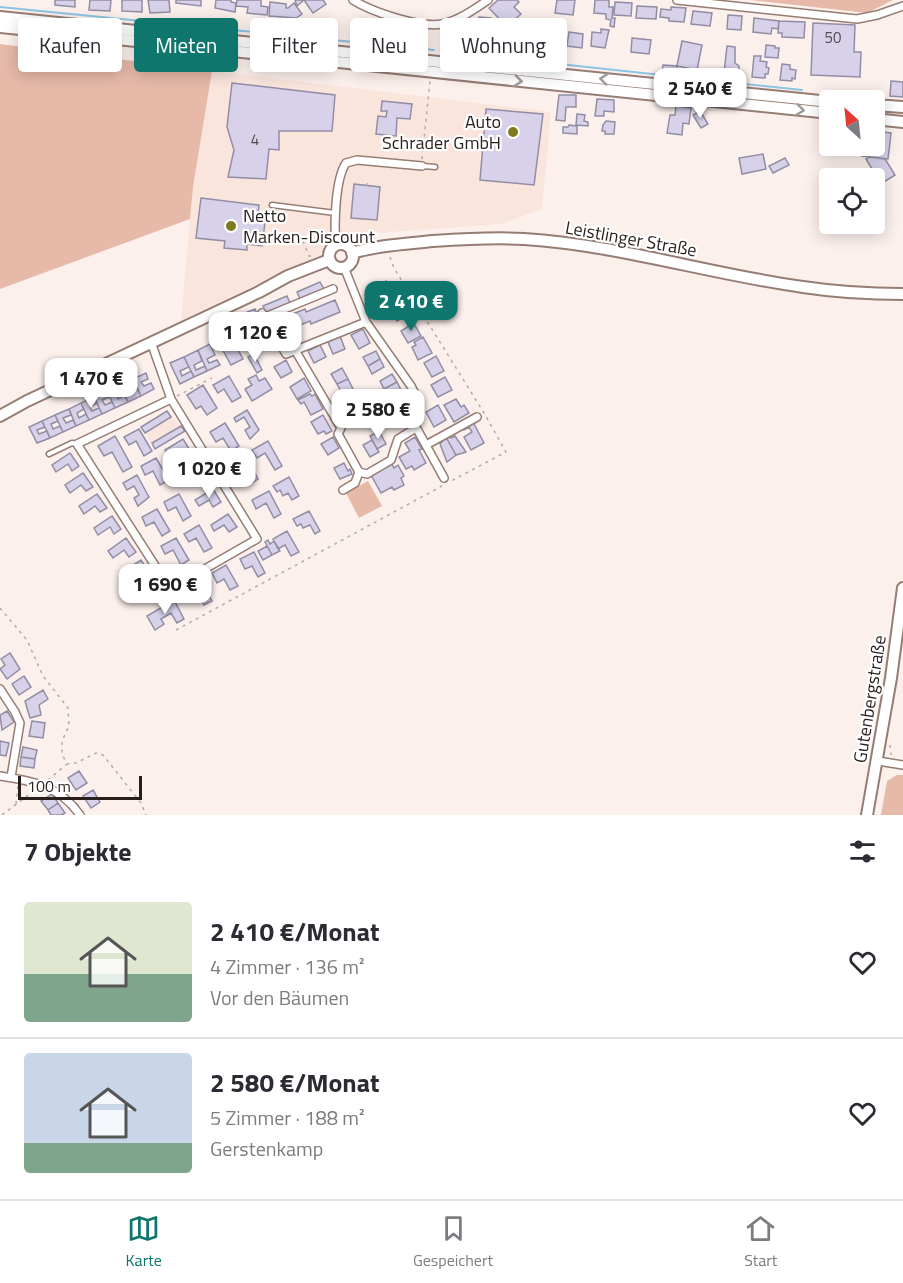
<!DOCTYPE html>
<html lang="de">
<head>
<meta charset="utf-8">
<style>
  :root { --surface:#fff; --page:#f2f2f3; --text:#2b2b33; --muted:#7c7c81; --line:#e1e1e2; --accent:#0f766e }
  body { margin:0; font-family:"Titillium Web",sans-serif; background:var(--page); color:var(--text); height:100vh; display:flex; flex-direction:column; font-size:22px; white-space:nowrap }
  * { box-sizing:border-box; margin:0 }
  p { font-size:20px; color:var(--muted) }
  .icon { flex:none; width:33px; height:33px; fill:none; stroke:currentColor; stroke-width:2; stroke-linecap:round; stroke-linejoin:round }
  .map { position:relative; height:815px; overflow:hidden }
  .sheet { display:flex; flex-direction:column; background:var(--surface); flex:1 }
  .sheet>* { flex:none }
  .banner { position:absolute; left:18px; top:18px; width:600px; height:54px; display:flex; gap:12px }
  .needle { width:39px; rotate:333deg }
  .tools { position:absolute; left:819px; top:90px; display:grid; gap:12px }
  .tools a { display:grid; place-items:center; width:66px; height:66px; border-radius:6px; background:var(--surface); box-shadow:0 3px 15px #0003; font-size:30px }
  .scale { position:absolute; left:18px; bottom:15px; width:124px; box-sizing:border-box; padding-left:6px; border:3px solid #281e1b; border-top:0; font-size:16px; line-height:21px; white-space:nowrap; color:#281e1b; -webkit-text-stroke:4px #fff; paint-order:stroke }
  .price { position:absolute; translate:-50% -51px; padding:0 14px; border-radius:12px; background:#fff; color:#222; font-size:20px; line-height:39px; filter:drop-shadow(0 2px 3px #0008) }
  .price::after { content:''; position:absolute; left:50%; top:36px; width:18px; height:14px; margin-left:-9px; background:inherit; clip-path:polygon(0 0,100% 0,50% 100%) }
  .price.selected { background:var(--accent); color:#fff }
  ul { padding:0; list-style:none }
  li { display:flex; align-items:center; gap:18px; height:150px; padding:0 24px }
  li+li { border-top:2px solid var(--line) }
  li span { display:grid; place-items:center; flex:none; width:168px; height:120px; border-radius:6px; color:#555 }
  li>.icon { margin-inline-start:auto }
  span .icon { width:72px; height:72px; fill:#fffc; stroke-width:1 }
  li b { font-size:26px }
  h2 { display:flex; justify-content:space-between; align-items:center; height:72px; padding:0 24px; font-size:26px }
  .chip { padding:0 21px; border-radius:6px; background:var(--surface); box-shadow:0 3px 15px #0003; font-size:21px; line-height:54px }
  .chip.selected { background:var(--accent); color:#fff }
  .tab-bar { display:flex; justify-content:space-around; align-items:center; height:84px; border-top:2px solid var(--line); background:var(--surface); font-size:16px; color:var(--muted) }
  .tab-bar a { display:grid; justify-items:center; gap:3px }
  .tab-bar .selected { color:var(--accent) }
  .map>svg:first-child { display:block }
  .built { fill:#fae5dd }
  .green { fill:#e6b9a8 }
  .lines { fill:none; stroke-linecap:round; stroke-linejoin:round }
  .stream { stroke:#8dc4e5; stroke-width:2 }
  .building { fill:#d7d2ea; stroke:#928da4; stroke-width:1.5 }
  .lane-casing { stroke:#967d74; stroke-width:7 }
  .street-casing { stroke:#967d74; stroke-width:10 }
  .secondary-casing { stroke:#967d74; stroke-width:14 }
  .primary-casing { stroke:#967d74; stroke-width:14 }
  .path { stroke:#b5aaa6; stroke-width:1.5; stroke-dasharray:3 4.5; stroke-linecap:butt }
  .lane { stroke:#fff; stroke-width:4 }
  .street { stroke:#fff; stroke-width:7 }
  .secondary { stroke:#fff; stroke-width:10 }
  .primary { stroke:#fff; stroke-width:10 }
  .oneway { stroke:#9e9a98 }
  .poi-dot { fill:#807b21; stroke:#fff; stroke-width:2 }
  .labels { text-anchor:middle; stroke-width:4.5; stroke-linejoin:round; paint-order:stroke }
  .number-label { font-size:15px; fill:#544b4f }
  .poi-label { font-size:18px; fill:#281e1b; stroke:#fff; text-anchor:end }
  .street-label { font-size:18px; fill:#281e1b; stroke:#fff }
</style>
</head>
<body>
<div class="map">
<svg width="903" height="815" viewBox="0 0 903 815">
  <rect width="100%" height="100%" fill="#fcf0ec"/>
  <path class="built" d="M212,71L551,112L542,209L501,224L377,233L358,238L344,232L326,235L321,254L181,320L193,187Z
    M167,411L185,431L155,449L141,427Z"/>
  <path class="green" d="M751,0H893L867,13Z
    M0,44L212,71L193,187L190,219L0,289Z
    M368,481L382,506L359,518L346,493Z
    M897,775H903V815H881L887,781Z"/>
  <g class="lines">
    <path class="stream" d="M0,7L434,50
      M448,52L802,90"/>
  </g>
  <path class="building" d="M55,0H75V7L55,5Z
    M90,0H111L110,11L89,10Z
    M122,0H142V12L122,11Z
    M148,0H169L170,12L150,13Z
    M176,0H201V6L176,3Z
    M216,0H231V2L236,3L235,12L215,8Z
    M237,0H261V6L268,7L267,15L247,13L248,7L236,6Z
    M295,0H323L326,4L313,13L304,0L297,6Z
    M498,0H517L519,2L514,7L521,14L507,27L489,8Z
    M557,0H575L573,15L555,13Z
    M595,0H609V7H613L612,18H615L614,27L610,26L611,20L606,19V14L594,13Z
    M270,2L286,4V8H288L294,3L302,14L296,18L269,16Z
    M615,2L632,3L631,16L614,15Z
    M637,6L657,7L656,19L636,18Z
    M671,7L686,8L684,22L669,21V18L660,17L661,9L671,10Z
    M693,11L712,13L710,26L691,24Z
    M728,15L742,16L741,30L727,29Z
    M479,17L491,18L489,33L501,34L499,50L477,48V50L458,49L459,38L477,39Z
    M754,18L779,21L778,29L772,28L771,34L753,32Z
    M779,21L805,22L804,38L782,37V33H778Z
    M813,23L855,25L854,52H861L860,77L811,75Z
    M548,27L563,29L561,42L546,41Z
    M601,29L609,30L605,48L591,46L592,32L601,33Z
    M569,32L583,34L582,48L567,46Z
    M632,38L651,40L649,54L631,52Z
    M682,41L702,45L697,70L677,66Z
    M766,45L775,46V48H779L778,58L765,57Z
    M727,46L735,47V63L739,66L738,75L724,73Z
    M754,56H761L760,61L767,62L766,67L769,68L768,74H765V78L752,77Z
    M782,64L790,65V69L796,70L795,79L792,78V81L780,80Z
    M663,65L677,66V73L662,72Z
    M891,81L903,82V97L890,96Z
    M232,83L335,95L332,131H279V150L269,149L266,179L228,177L234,150L227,127Z
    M559,95H576V107H566L565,121L556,120Z
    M597,99L614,100V112L604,111V116H595Z
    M382,101L412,104L410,119L397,118L396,136L376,134L378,116L386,117L387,111H381Z
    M676,106L691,108L689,124L683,123L682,135L667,133L670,115H675Z
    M486,109L543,114L534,185L480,180Z
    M700,111L708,124L701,128L693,115Z
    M577,114L585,115L584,121L588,122V126L576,125Z
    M606,121L615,122L614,134H605V131H602L603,125Z
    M569,125L577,126V134L563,133V127H568Z
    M874,131L891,133L888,159L862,156L863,146H874Z
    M763,154L766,169L742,174L739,158Z
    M870,157L885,159L895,175L881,184L866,159Z
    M785,158L789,165L773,173L769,166Z
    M354,184L380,187L377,220L351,218Z
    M201,198L259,205L258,214L266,215L262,246L247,244V250L224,248L225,241L196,238Z
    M386,281L396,297L375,311L365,295Z
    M320,282L324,289L300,299L297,292Z
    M287,296L290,303L266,313L263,306Z
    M335,300L340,312L311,324L310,321L283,332L278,320L305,309L306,312Z
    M402,305L407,315L397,321L392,311Z
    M255,309L259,318L244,324L240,315Z
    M412,320L421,336L408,343L401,331L409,326L407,323Z
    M266,325L273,340L259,346L253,330Z
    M225,327L243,359L231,365L214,334Z
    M363,329L370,343L359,349L351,335Z
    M340,336L345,349L333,354L328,342Z
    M423,337L432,353L418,360L412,347L416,345L414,342Z
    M210,344L215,355L207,359L209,363L217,360L220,365L207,371L198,350Z
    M320,345L326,357L314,363L308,351Z
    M198,350L202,361L194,365L196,370L205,366L207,371L194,377L184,357Z
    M376,351L380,359L368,366L363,357Z
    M254,354L262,370L257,373L248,357Z
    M436,356L444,371L432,377L424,363Z
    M184,357L189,367L180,371L182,376L191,371L194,377L180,384L170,363Z
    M380,359L384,367L372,374L368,366Z
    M286,360L292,372L281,378L274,367Z
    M342,368L348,379L337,384L331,374Z
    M146,373L148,379L141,382L144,386L151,383L154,389L141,396L133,379Z
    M392,374L397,382L384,389L380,381Z
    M256,375L259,381L265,378L272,389L252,401L245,389L252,385L248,379Z
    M229,376L241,397L232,402L224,389L218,393L213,385Z
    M445,377L452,390L438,397L431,385Z
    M304,378L311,391L297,399L290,387Z
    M133,379L135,384L128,388L131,392L137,389L141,396L128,402L120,385Z
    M348,379L353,389L343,395L337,384Z
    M397,382L401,390L388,397L384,389Z
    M120,385L123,391L116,394L118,399L125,395L128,402L115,408L107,391Z
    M203,385L217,408L207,415L201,406L196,409L187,395Z
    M107,391L110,397L102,400L105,405L112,402L115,408L102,414L94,397Z
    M310,394L312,396L315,394L323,409L311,415L304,402L301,404L298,400Z
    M94,397L97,403L90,407L92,411L99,408L102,414L89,420L81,403Z
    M456,399L461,407L464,405L469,413L454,422L444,405Z
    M364,401L370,410L356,417L350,408Z
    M395,402L404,417L387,426L379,411Z
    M81,403L84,409L77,413L79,418L86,414L89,420L76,426L69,409Z
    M438,405L446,420L434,427L426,412Z
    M69,409L71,415L63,418L66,423L73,420L76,426L63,432L55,415Z
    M247,410L259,430L250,439L245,430L250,427L244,417L236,422L234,418Z
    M370,410L375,419L361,427L356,417Z
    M167,411L171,417L145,433L141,427Z
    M55,415L58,421L51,424L53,429L60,426L63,432L50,438L42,421Z
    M323,415L332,431L326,434L324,431L318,434L311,422Z
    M472,420L484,443L471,450L464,437L472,432L469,427L464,430L462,426Z
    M42,421L45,427L37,430L39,434L47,431L50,438L37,443L29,427Z
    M225,423L239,446L231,451L223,438L216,442L210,432Z
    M181,426L185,431L155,449L152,443Z
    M139,429L152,451L144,456L136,441L129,445L124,437Z
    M379,431L386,444L377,449L370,436Z
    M115,436L132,467L123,472L112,452L104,456L98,446Z
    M450,436L451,438L455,436L466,452L456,455L446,437Z
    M333,437L339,448L328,455L321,444Z
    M415,437L422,449L419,450L426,463L414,470L412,466L406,469L399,457L410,451L405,443Z
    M446,437L456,455L447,462L440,444Z
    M183,439L191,452L183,457L179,450L169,456L165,450Z
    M372,440L379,452L370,457L363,445Z
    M268,441L282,466L275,470L265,453L257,458L252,450Z
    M70,453L79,466L72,471L68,464L56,472L52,465Z
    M156,458L169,480L160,485L153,471L145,475L141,466Z
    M247,458L258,479L252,483L248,475L243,478L240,473L236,475L231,466Z
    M344,463L348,471L350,469L352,474L340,479L334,468Z
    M198,464L206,477L199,482L194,474L184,481L180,475Z
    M392,464L394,468L398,465L404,476L401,478L404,485L394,490L392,487L381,493L371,475Z
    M83,473L93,487L86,491L81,485L70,493L65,485Z
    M137,475L149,497L138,506L134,498L139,495L134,486L127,490L123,483Z
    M289,477L299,496L292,500L288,493L283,496L280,490L277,492L273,486Z
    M213,489L221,502L213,507L209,500L199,506L195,500Z
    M269,491L281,514L274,518L266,503L256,509L252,500Z
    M97,494L107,508L100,512L95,506L84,514L79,506Z
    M179,494L191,516L183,521L176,507L168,511L164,502Z
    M157,509L170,531L162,536L154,522L146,526L142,517Z
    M309,511L320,531L315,534L310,525L303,528L301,524L297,526L293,519Z
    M228,514L237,527L229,532L224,525L214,531L211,525Z
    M112,516L121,529L114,534L110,527L98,535L94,528Z
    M199,525L212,548L204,552L196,538L189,542L184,534Z
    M287,531L299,552L291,556L285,545L278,549L273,539Z
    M126,538L136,552L129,557L124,550L113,558L108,551Z
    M176,538L189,560L181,565L173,550L165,554L161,546Z
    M268,540L270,544L274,541L280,551L272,555L265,542Z
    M267,546L272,555L263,560L258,551Z
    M254,552L265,573L258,577L252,566L245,569L240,559Z
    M141,560L150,574L143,578L139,572L127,579L122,572Z
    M226,565L238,586L230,590L224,579L217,583L212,573Z
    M200,580L212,601L204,605L198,594L191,598L186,588Z
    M154,581L164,595L157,600L152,593L141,601L136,594Z
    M174,600L184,619L177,623L171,613L161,619L164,624L155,630L147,616Z
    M10,653L20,669L7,679L0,669L5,665L1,659Z
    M24,676L31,687L19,695L12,684Z
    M43,690L48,699L39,705L41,715L30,718L25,701Z
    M7,711L14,722L2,730L0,715Z
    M32,721L45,723L43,738L29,736Z
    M0,741L9,743L6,756L0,755Z
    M23,747L37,750L35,759L21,757Z
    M21,757L35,759L34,768L20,766Z
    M79,771L87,783L76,790L68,778Z
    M93,790L100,802L91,808L83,796Z
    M52,794L58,803L48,810L41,801Z
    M58,803L65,813L61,815H51L48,810Z"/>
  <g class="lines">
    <defs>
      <path id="lane" d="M423,166L435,167
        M272,205L335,213
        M49,454L72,443L77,444"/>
      <path id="street" d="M353,0C372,12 420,28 442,24C458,21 475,9 488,0
        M677,0L857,19L877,15L903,6
        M336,245C334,226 335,179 346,163L357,160L422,166
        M344,267L366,322L411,386L418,400L412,420L444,478
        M262,313L286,354L366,322
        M265,317L333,289
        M151,342L171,399L77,444L170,589L257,539L171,399
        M295,350L341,428L338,434L359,472L367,474L391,460L398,439L416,428
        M426,445L477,417
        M343,490L355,483L359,472
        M0,689L15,712L20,723L11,777
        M878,761L903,765
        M0,776C33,781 60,786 80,815"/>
      <path id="secondary" d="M329 256a12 12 0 1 1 24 0a12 12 0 1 1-24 0Z
        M352,253C379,245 405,244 433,241C463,239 494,237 524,239C619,245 709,274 803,287C836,292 870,294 903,294
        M0,416L27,401L259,292L288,276L329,260
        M867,815L891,678L903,588"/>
      <path id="primary" d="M0,17L830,102
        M0,27L830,113
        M874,105L903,107
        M874,119L903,122"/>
    </defs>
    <use href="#lane" class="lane-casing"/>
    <use href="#street" class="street-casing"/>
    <use href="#secondary" class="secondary-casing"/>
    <use href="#primary" class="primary-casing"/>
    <path class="path" d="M441,53L442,30
      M835,94L869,97
      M422,159L430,81
      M367,186L368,179
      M303,241L309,256H312
      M390,257L394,268L484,413L506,452L451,481
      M177,396L212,378
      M0,608L27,640L43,676L68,708L69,726L62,741V754L67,764L76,763L96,753L103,755L141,803L146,815
      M176,630L442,486
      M890,745L891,755
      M48,780L67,764
      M16,804L18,786
      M2,815L35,790"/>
    <use href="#lane" class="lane"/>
    <use href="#street" class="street"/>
    <use href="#secondary" class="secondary"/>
    <use href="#primary" class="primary"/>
  </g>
  <defs><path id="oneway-chevron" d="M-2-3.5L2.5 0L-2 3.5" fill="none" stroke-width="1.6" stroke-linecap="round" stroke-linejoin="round" transform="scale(1.5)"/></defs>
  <g class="oneway">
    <use href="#oneway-chevron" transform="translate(604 79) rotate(-174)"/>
    <use href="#oneway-chevron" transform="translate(518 81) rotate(6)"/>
    <use href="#oneway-chevron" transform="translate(800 110) rotate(7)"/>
  </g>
  <g class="poi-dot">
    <circle cx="513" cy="132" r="6"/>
    <circle cx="231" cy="226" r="6"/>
  </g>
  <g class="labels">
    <g class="number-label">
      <text x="833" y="43">50</text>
      <text x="255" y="145">4</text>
    </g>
    <g class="poi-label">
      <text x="501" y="128">Auto<tspan x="501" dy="21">Schrader GmbH</tspan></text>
      <text x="243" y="222" text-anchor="start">Netto<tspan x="243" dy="21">Marken-Discount</tspan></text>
    </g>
    <g class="street-label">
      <text transform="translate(631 239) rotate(10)" y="6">Leistlinger Straße</text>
      <text transform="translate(870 699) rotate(-81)" y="6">Gutenbergstraße</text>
    </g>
  </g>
</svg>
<div class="tools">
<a><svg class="needle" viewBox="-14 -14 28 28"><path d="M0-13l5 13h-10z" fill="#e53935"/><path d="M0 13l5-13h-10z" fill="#7c7c81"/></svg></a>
<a><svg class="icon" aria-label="locate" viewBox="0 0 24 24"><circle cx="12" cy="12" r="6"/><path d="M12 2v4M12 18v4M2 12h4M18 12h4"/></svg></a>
</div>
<div class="scale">100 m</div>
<b class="price" style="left:700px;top:119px">2 540 €</b>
<b class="price selected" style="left:411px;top:332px">2 410 €</b>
<b class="price" style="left:255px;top:363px">1 120 €</b>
<b class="price" style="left:91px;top:409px">1 470 €</b>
<b class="price" style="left:378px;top:440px">2 580 €</b>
<b class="price" style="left:209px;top:499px">1 020 €</b>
<b class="price" style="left:165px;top:615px">1 690 €</b>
<div class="banner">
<a class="chip">Kaufen</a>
<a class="chip selected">Mieten</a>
<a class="chip">Filter</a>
<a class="chip">Neu</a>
<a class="chip">Wohnung</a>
</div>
</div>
<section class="sheet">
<h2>7 Objekte<svg class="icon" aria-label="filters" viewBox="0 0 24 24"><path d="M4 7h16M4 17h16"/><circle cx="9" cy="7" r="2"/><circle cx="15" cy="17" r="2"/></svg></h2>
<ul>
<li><span style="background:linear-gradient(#dfe7d0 60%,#7fa58c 0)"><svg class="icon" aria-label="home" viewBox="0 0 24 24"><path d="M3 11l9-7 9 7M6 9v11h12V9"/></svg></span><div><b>2 410 €/Monat</b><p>4 Zimmer · 136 m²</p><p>Vor den Bäumen</p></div><svg class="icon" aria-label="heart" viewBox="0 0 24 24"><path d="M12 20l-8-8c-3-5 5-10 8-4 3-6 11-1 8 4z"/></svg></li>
<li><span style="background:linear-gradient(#c9d6e8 75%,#7fa58c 0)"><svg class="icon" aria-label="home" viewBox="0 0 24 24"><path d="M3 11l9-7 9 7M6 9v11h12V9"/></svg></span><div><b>2 580 €/Monat</b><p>5 Zimmer · 188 m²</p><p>Gerstenkamp</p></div><svg class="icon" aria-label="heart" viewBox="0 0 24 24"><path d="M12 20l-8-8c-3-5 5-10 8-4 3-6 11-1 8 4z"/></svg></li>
</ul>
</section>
<nav class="tab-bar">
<a class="selected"><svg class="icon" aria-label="map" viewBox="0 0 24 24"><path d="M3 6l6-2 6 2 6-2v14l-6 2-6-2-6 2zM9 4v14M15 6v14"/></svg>Karte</a>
<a><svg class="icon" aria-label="saved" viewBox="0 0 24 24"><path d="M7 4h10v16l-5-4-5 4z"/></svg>Gespeichert</a>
<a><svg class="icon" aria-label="home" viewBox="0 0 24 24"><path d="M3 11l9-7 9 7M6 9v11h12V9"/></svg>Start</a>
</nav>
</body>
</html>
